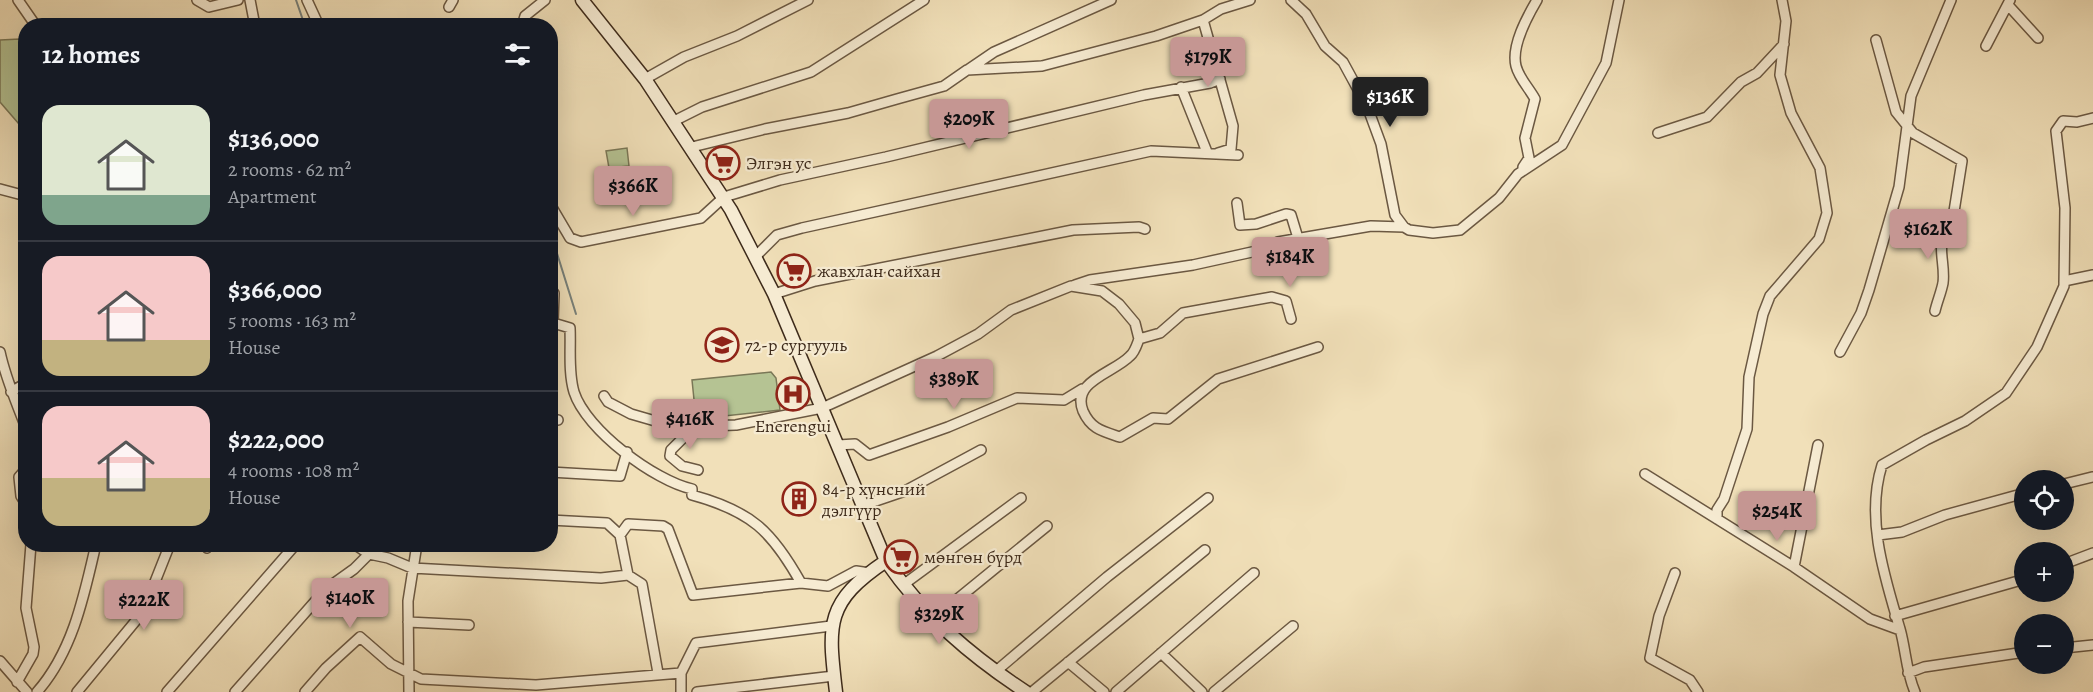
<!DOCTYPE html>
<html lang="en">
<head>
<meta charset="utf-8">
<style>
  :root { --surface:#171b24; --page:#242831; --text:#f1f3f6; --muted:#9ea1a6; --line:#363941; --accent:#c59692 }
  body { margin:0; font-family:Alegreya,serif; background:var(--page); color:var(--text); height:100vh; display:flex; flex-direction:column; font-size:22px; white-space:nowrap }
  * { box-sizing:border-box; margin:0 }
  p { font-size:20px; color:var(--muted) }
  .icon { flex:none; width:33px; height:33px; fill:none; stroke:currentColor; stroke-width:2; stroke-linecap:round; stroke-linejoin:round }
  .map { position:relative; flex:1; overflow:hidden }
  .panel { position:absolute; left:18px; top:18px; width:540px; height:534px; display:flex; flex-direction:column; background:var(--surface); border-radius:24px; box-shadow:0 6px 24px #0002 }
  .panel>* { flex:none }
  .controls { position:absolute; left:2014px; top:470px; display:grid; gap:12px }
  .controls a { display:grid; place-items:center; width:60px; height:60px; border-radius:50%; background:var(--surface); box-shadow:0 6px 24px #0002; font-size:30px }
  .price { position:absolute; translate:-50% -51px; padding:0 14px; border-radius:6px; background:var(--accent); color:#111; font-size:20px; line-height:39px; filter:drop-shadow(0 2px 3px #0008) }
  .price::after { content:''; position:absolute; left:50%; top:36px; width:18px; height:14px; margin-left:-9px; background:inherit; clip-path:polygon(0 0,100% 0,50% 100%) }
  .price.active { background:#222; color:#fff }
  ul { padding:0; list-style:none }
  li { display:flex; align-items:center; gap:18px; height:150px; padding:0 24px }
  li+li { border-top:2px solid var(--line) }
  li span { display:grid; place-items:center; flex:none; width:168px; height:120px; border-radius:18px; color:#555 }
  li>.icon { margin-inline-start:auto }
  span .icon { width:72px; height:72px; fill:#fffc; stroke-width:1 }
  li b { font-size:26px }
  h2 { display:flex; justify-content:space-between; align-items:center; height:72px; padding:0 24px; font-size:26px }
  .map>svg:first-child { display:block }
  .green { fill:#b5c393; stroke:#7a7757; stroke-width:1.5 }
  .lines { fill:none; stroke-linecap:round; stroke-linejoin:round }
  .stream { stroke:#79817b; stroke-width:2 }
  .minor-casing { stroke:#6b5842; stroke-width:12 }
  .secondary-casing { stroke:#3e2b1b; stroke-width:15 }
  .minor { stroke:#f6ebd2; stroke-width:9 }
  .secondary { stroke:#f6ebd2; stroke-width:12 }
  .labels { text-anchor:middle; stroke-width:4.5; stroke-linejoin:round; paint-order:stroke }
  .poi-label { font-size:18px; fill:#3e2b1b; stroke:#f6ebd2; text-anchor:start }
</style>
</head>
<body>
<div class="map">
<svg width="2093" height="692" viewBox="0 0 2093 692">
  <rect width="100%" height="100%" fill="#f1e0b9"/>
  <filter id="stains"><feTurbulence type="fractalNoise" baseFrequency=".00333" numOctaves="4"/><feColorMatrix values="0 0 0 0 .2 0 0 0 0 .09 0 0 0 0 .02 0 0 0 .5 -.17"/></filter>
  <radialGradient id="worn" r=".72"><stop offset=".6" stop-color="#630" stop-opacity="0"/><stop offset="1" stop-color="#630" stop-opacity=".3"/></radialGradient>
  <path class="green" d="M20,39L25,41V131L0,102V40Z
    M627,148L629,166L609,168L606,151Z
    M771,372L776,378L780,410L696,419L692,380Z"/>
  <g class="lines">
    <path class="stream" d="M296,0L305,26
      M550,231L576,314"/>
    <defs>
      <path id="minor" d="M18,0L36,26
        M197,0L209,7L238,0
        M250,0L255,26
        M307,0L319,26
        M1291,0L1306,14L1325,46L1343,62L1367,106L1381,144L1395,215L1404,227
        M2008,5L2038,38
        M449,7L453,0
        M1203,20L1221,9L1250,0
        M522,26L525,16L545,0
        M25,37L26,36
        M1876,40L1896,112L1913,133L1962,161L1952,224C1933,241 1946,261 1943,283C1941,293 1937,302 1935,311
        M1986,46L2010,0
        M969,69L994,52L1111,0
        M645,79L684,57L737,36L808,0
        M1181,87L1207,152
        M674,121L702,107L811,72L924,0
        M1658,133L1707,117L1741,82L1757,73L1784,44
        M692,147L765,129L848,113L897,99L944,86L967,70L1042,66L1156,36L1203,20L1233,126L1231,149L1218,153
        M1523,167L1529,158L1525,138L1535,99C1529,88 1519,78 1516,66C1511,46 1527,17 1537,0
        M0,189L26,196
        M1237,203L1240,225L1256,224L1286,214L1291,215L1298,238
        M550,204L570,238L581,242L701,218L724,197L780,180L886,157L1144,95L1210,83L1220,79
        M755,257L777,235L802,228L1151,151L1238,155
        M2064,281L2093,275
        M1075,285L1090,280L1193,265L1261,250L1278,242L1371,226L1404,227L1409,230L1433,233L1460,230L1499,198L1518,174L1562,145L1606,63L1619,0
        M774,294L815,281L1073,230L1139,227L1145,229
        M550,322L570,328C571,348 568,372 574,392C586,430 655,481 692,489V495C751,511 772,531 801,583
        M553,322L554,293
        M1139,339L1160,333L1183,313L1272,297L1286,301L1291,319
        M0,352C6,380 16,401 26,428
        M1840,352L1861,313L1869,290L1899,187L1911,96L1951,0
        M11,392L26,383
        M604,396L608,402L631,414L676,427L736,425L822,408L937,356L978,334L1011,310L1071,286L1102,291L1119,304L1135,323L1139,339C1137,344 1135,352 1130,356C1114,373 1071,381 1083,411C1091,429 1102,431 1120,437L1153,418L1168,419L1218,379L1318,347
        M550,420H558
        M694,427L671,450L670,456L682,466L698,470
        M838,445L855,444L869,455L948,427L1017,398L1064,400L1082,389
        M26,469L19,477L21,496L26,504
        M550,472L620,476L627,452
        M1645,474L1794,567L1870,619L1900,630
        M2064,484L2092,477
        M864,505L905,491L981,450
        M1717,519V510L1724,499L1747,429L1749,377L1763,314L1770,296L1819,239L1827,213L1820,168L1791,113L1780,75L1786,21L1782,0
        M550,520L607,523L620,535L628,575L642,584L658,673
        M620,535L628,524L663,526L668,529L693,595L801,583L828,586L856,571L870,573
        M1878,535L1902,532L1945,515L2025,493
        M354,544L369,554
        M207,548L210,544
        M2064,564L2093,553
        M1794,567L1818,445
        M1675,573L1659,616L1650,658L1690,680L1698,692
        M903,585L1021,498
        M1895,616L2025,579
        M933,619L1047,526
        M408,622L469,625
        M2064,648L2093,645
        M1161,653L1202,692
        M0,661L27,692
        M1068,662L1104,692
        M995,672L1107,577L1208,498
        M681,673V692
        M1908,673L1924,667L2025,652
        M17,682L33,654L34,647L26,608L31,544
        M37,692C73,651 84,596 96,544
        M77,692L143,612L170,544
        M167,692L296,544
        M235,692L326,589L354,569L369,554L388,558L412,568L601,578L628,575
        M305,692L326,668L360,637L391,664L421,679L536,685L681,673L696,643L831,626
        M409,692L408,601L417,544
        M697,692L834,676
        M1032,692L1205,550
        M1116,692L1254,573
        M1214,692L1293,626
        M1915,692C1906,672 1906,650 1900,629C1885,578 1865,519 1882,465L1926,440L1965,421L2006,393L2037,347L2064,286L2065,208L2056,131L2063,121L2077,122L2093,118"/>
      <path id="secondary" d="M582,0L645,79L731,210L774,294L886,561C924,616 971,656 1026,692
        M836,692C828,624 825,602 886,561"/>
    </defs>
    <use href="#minor" class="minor-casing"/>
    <use href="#secondary" class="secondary-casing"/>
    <use href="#minor" class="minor"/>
    <use href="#secondary" class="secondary"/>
  </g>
  <defs>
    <symbol id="supermarket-ring" viewBox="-11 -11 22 22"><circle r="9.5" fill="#f6ebd2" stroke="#8f2418" stroke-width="1.5"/><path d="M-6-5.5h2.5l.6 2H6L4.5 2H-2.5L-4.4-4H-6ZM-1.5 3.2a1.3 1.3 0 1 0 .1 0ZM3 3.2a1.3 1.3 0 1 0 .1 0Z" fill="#8f2418"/></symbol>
    <symbol id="school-ring" viewBox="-11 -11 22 22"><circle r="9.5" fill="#f6ebd2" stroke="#8f2418" stroke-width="1.5"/><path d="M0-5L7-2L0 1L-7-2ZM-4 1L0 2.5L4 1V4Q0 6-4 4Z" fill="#8f2418"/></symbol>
    <symbol id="hospital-ring" viewBox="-11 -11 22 22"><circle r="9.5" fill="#f6ebd2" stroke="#8f2418" stroke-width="1.5"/><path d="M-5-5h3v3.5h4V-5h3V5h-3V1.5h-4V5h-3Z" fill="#8f2418"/></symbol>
    <symbol id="building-ring" viewBox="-11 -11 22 22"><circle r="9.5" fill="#f6ebd2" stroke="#8f2418" stroke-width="1.5"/><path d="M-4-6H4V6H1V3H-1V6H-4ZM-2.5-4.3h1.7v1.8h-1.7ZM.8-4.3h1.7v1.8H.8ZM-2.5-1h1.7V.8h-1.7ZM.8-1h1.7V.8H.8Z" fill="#8f2418"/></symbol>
  </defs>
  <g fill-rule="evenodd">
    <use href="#supermarket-ring" x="704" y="144" width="38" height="38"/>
    <use href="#supermarket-ring" x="775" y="252" width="38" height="38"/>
    <use href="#school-ring" x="703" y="326" width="38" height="38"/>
    <use href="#hospital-ring" x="774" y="375" width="38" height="38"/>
    <use href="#building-ring" x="780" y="480" width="38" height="38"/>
    <use href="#supermarket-ring" x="882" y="538" width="38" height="38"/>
  </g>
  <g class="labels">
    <g class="poi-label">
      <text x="746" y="169">Элгэн ус</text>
      <text x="817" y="277">жавхлан сайхан</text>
      <text x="745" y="351">72-р сургууль</text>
      <text x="793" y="432" text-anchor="middle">Enerengui</text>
      <text x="822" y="495">84-р хүнсний<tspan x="822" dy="21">дэлгүүр</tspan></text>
      <text x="924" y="563">мөнгөн бүрд</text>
    </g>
  </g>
  <rect width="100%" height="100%" filter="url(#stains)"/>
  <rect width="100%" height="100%" fill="url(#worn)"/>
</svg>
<div class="controls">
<a><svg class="icon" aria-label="locate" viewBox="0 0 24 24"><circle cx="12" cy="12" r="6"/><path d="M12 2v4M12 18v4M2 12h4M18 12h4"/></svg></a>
<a>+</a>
<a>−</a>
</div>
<b class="price" style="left:1208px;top:88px">$179K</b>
<b class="price active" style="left:1390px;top:128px">$136K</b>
<b class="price" style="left:969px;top:150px">$209K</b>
<b class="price" style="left:633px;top:217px">$366K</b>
<b class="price" style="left:1928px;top:260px">$162K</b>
<b class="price" style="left:1290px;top:288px">$184K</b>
<b class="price" style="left:954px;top:410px">$389K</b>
<b class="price" style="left:690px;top:450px">$416K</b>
<b class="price" style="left:1777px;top:542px">$254K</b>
<b class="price" style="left:350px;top:629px">$140K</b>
<b class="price" style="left:144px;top:631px">$222K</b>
<b class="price" style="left:939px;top:645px">$329K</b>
<section class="panel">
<h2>12 homes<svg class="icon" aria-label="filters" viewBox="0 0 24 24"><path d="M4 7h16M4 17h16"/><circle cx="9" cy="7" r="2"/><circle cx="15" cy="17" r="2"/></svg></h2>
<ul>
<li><span style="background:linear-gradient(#dfe7d0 75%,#7fa58c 0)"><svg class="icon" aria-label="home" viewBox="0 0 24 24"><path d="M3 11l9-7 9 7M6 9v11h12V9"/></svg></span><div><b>$136,000</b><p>2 rooms · 62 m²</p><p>Apartment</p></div></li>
<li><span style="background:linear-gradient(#f6c9c9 70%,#c2b280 0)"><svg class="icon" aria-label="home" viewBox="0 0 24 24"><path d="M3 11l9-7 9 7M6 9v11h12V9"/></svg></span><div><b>$366,000</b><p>5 rooms · 163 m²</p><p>House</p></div></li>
<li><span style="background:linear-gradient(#f6c9c9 60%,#c2b280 0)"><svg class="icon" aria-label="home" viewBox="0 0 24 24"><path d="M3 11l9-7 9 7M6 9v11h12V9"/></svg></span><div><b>$222,000</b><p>4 rooms · 108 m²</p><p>House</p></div></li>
</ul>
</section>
</div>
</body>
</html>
